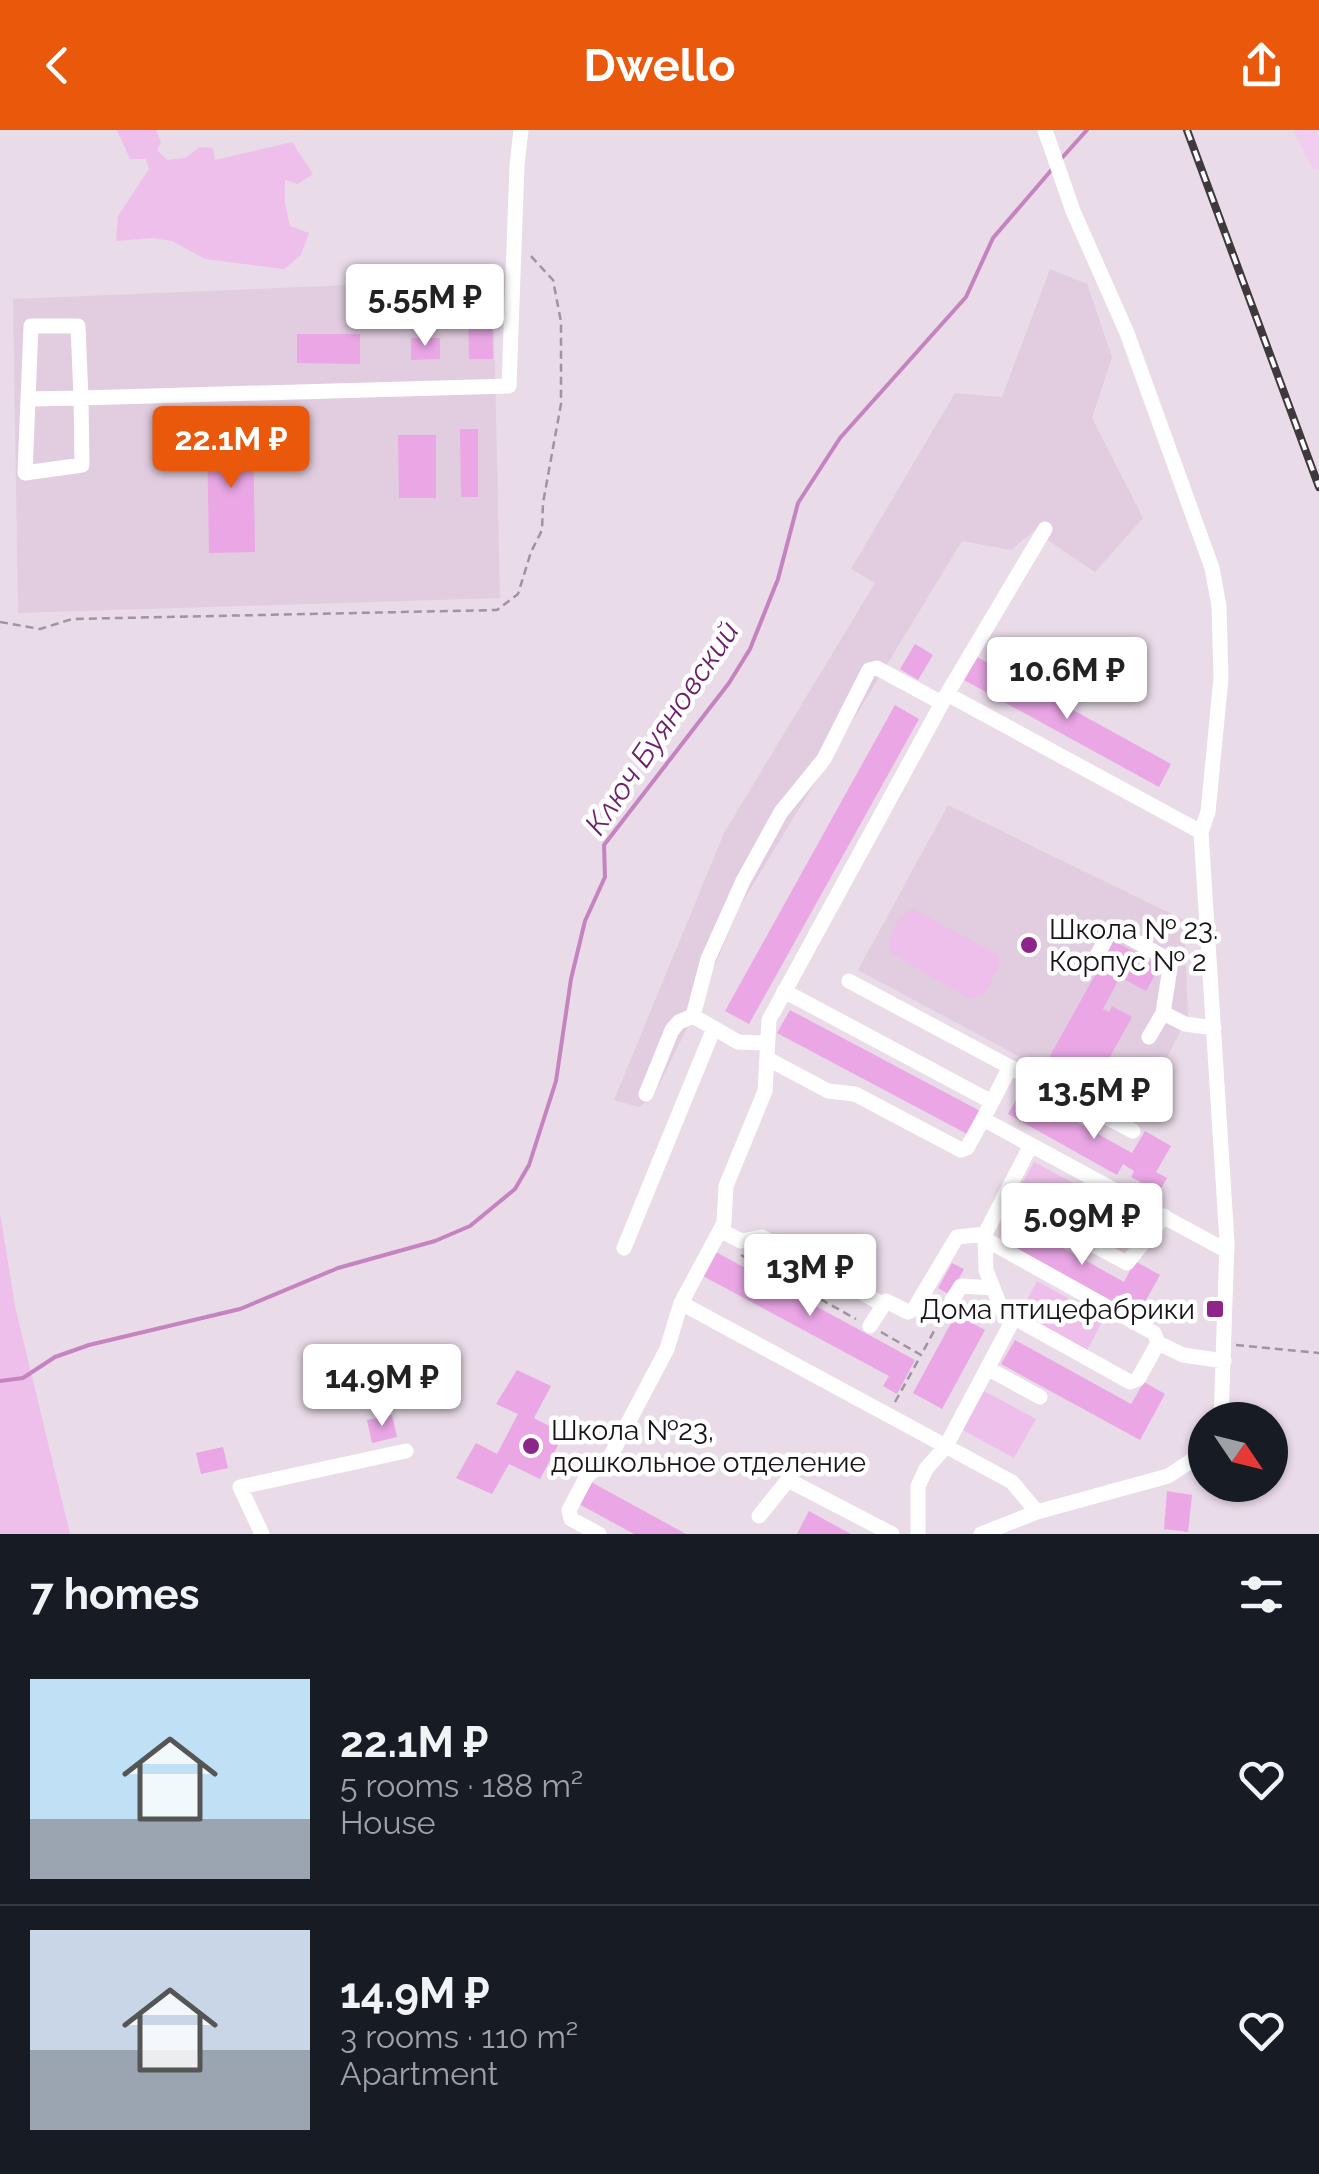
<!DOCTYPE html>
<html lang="en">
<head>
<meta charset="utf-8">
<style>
  :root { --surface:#171b24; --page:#20242c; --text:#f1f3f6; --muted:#9ea1a6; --line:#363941; --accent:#ea580c }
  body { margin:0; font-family:Raleway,sans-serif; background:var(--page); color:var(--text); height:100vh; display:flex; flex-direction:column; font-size:38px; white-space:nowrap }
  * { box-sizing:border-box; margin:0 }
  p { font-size:32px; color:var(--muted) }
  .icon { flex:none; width:55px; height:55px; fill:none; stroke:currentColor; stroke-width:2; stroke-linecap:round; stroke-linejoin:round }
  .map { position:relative; height:1404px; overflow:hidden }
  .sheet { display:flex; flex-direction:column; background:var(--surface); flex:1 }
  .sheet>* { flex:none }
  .needle { width:65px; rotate:125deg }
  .fabs { position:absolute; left:1188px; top:1272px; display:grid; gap:20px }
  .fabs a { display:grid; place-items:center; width:100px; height:100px; border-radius:50%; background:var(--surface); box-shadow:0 2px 8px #0004; font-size:50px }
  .price { position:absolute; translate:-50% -85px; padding:0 22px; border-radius:10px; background:#fff; color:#222; font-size:32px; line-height:65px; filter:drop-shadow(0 2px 5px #0008) }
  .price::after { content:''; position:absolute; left:50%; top:60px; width:30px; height:22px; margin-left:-15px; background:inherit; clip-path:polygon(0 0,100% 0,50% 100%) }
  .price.current { background:var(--accent); color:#fff }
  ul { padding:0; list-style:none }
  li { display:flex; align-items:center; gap:30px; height:250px; padding:0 30px }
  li+li { border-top:2px solid var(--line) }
  li span { display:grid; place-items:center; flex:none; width:280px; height:200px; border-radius:0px; color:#555 }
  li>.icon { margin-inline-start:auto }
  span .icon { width:120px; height:120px; fill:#fffc; stroke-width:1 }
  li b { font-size:42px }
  h2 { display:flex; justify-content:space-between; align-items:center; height:120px; padding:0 30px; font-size:42px }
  header { display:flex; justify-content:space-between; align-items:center; height:130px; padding:0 30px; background:var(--accent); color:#fff; font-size:45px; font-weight:700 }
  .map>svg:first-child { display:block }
  .built { fill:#e1cddf }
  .green { fill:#eebfea }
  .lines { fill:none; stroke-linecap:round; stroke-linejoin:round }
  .stream { stroke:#c583c0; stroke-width:4 }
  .building { fill:#eaa6e5 }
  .path { stroke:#9f949f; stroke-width:2.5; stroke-dasharray:8 5; stroke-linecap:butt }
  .minor { stroke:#fff; stroke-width:15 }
  .major { stroke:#f1ceef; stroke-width:20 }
  .rail-casing { stroke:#3f383f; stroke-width:8 }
  .rail { stroke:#fff; stroke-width:4; stroke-dasharray:11; stroke-linecap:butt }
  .poi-dot { fill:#8d258a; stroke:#fff; stroke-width:4 }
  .labels { text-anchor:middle; stroke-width:9; stroke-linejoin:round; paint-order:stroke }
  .poi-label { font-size:28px; fill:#191419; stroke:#fff; text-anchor:start }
  .water-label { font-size:30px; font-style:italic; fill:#6c1e6a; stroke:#fff }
</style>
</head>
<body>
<header><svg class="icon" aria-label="back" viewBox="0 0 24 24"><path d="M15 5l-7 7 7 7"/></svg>Dwello<svg class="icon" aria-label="share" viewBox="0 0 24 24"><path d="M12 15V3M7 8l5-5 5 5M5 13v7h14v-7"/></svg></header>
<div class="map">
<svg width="1319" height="1404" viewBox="0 0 1319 1404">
  <rect width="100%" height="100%" fill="#e9dbe8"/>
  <path class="built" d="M1050,139L1087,154L1112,227L1092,288L1143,388L1095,442L1034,401L1011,420L962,411L740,776L695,882L653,967L639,977L614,970L724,703L875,453L851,439L955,263L1002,267Z
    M493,149L500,468L18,483L13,169Z
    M948,675L1184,790L1188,886L1136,989L858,840Z"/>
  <path class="green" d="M117,0H156L161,12L157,20L167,30L185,28L200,17L213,18L215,30L292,12L313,44L298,54L285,50V73L290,96L309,103L301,125L284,139L205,129L172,111L152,108L116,111L118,86L149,39L146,29H130Z
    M913,779L999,825V836L985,864L969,869L891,823C886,808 898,784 913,779Z
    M1034,1032L1107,1071L1088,1106L1015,1067Z
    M0,1083L15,1176L70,1404H0Z
    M1037,1151L1104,1188L1085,1224L1018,1187Z
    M984,1261L1036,1289L1014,1328L963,1300Z"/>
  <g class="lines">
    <path class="stream" d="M1060,30L1087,0
      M0,1251L23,1248L55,1227L89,1215L240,1179L338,1138L435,1111L470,1096L515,1059L529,1035L556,951L571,849L585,791L605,747L604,715L729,553L750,519L778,449L798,373L840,308L966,167L993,108L1054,37"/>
  </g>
  <path class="building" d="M468,183H492L493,229H469Z
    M297,204H360V234L297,233Z
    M411,208H440V229L411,230Z
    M253,298L255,422L209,423L207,299Z
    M460,299H478V367H461Z
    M398,305H436V368H399Z
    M915,514L933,525L918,550L900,539Z
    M977,527L1171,634L1159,657L964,550Z
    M895,575L919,589L749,894L725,881Z
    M1114,811L1160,836L1146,861L1120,847L1103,879L1109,882L1112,876L1132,887L1092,959L1073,948L1078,939L1066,932L1061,941L1046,933Z
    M790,880L982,982L969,1005L777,903Z
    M1021,961L1132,1023L1145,1001L1171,1016L1156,1042L1167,1048L1159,1062L1131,1047L1134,1041L1123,1034L1117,1045L1008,984Z
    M1015,1091L1124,1152L1135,1131L1160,1145L1141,1179L1117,1165L1111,1175L1002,1114Z
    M714,1121L915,1230L897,1264L883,1256L889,1246L701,1145Z
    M952,1133L964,1139L950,1165L938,1158Z
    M956,1184L985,1200L942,1279L913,1263Z
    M1015,1210L1131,1274L1144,1252L1165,1264L1140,1310L1001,1234Z
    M517,1240L551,1256L534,1288L564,1304L540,1349L509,1334L492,1364L456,1348L476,1313L497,1324L518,1284L496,1274Z
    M392,1285L397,1307L372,1313L367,1290Z
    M223,1317L228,1338L201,1344L196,1323Z
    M591,1352L686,1404H634L579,1374Z
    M1167,1361L1192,1365L1188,1402L1164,1399Z
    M809,1381L827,1391L851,1404H797Z"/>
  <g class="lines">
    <path class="path" d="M0,492L40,499L72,489L497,480L518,464L531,422L542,400L543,373L561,274V192L553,150L529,124
      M741,1125L856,1189
      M881,1202L921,1225L945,1181
      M1236,1215L1319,1223
      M895,1272L920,1227"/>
    <path class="minor" d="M1045,0L1073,81L1127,203L1212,438L1219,476L1221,548L1208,682L1201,702L1227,1112L1221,1290
      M28,269L81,268L78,196H31L25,343L82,335L81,268L509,256L517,35L521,0
      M947,564L1045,399
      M1093,833L1109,803L1117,801L1171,831L1163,883L1185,894L1214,898
      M849,851L1010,937L992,972
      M784,861L992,972L983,989L1227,1121
      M1149,907L1163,883
      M767,913L738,912L693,886L708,829L743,751L781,682L824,629L869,540L877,538L942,573
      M768,929L828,961L855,964L961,1020L967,1018L983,989
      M1010,937L1133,1001
      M646,964L672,900L679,892L693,886
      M1031,1015L985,1104L986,1140L1002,1181L1130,1252L1138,1249L1158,1213L1183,1225L1224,1231
      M1004,1067L1127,1133L1164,1086
      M720,1100L741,1111L762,1107L882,1174
      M985,1109L1154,1203L1158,1213
      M624,1118L714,898
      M952,1170L961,1156L993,1158
      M681,1173L1012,1352L1037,1382
      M870,1196L886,1171L908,1182L914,1179L957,1107L985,1104
      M987,1238L1040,1267
      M759,1386L788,1350L892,1404
      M262,1404L240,1357L406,1321
      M599,1404L571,1389L569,1380L587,1346L610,1327L667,1219L681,1173L724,1093L726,1056L765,961L769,890L947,564L1201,702
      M918,1404V1356L926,1339L946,1316L1014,1188
      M981,1404L1037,1382L1168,1346L1205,1322"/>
    <path class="major" d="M1304,0L1319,30"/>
    <defs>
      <path id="rail" d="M1187,0L1319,357"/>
    </defs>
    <use href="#rail" class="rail-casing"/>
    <use href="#rail" class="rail"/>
  </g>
  <g class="poi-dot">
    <circle cx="1029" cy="815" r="10"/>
    <rect x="1205" y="1169" width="20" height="20" rx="5"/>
    <circle cx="531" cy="1316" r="10"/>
  </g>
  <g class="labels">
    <g class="poi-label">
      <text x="1049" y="809">Школа № 23.<tspan x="1049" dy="32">Корпус № 2</tspan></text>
      <text x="1195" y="1189" text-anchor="end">Дома птицефабрики</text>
      <text x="551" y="1310">Школа №23,<tspan x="551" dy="32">дошкольное отделение</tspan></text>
    </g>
    <g class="water-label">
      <text transform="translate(662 598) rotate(-56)" y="10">Ключ Буяновский</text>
    </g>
  </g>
</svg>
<div class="fabs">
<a><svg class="needle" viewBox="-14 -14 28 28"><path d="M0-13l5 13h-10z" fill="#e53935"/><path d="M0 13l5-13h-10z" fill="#9ea1a6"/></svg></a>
</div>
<b class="price" style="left:425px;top:219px">5.55M ₽</b>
<b class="price current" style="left:231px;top:361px">22.1M ₽</b>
<b class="price" style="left:1067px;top:592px">10.6M ₽</b>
<b class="price" style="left:1094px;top:1012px">13.5M ₽</b>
<b class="price" style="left:1082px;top:1138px">5.09M ₽</b>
<b class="price" style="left:810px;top:1189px">13M ₽</b>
<b class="price" style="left:382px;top:1299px">14.9M ₽</b>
</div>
<section class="sheet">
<h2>7 homes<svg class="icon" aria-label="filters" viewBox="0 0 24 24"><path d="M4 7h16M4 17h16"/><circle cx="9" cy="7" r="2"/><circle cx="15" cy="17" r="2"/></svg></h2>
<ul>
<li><span style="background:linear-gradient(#bfe0f5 70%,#9aa5b1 0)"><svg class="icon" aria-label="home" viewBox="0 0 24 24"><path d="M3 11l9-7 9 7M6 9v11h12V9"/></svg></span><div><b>22.1M ₽</b><p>5 rooms · 188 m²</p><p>House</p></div><svg class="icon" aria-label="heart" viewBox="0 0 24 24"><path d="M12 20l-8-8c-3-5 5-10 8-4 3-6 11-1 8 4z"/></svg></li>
<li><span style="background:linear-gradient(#c9d6e8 60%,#9aa5b1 0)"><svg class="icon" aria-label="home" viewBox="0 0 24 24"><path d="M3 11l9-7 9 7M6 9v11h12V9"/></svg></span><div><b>14.9M ₽</b><p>3 rooms · 110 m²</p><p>Apartment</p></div><svg class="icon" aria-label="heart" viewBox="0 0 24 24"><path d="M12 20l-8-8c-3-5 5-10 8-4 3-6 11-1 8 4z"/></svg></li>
</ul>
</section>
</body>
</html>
